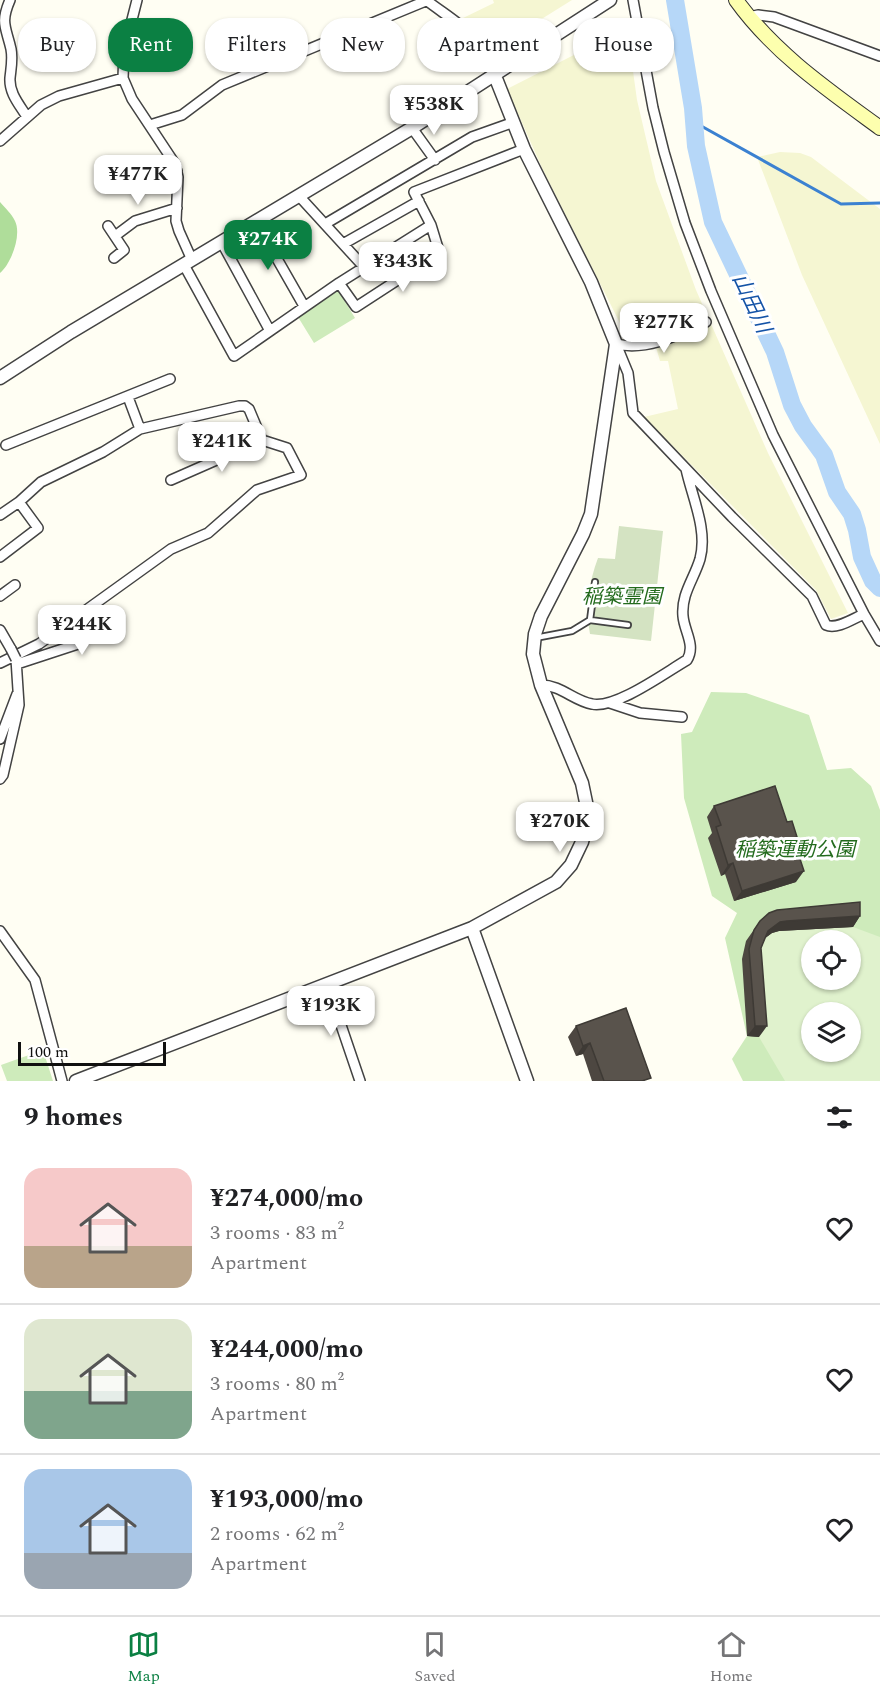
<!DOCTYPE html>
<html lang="en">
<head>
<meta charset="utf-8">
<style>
  :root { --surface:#fff; --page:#f2f2f2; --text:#202124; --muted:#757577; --line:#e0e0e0; --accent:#0b8043 }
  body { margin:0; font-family:Spectral,"Noto Sans JP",serif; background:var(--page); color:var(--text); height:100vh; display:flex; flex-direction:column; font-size:22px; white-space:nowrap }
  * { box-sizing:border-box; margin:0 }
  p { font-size:20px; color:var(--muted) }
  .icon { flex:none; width:33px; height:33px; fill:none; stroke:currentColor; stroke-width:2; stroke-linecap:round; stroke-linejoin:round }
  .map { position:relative; height:1081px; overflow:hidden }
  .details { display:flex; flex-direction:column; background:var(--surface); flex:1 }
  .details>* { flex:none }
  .guide { position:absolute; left:18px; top:18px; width:844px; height:54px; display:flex; gap:12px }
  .tools { position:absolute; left:801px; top:930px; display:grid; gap:12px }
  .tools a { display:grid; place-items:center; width:60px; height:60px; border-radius:50%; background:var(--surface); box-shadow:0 2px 4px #0004; font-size:30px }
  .scale { position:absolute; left:18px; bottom:15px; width:148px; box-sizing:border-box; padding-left:6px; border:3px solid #101010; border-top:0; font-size:16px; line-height:21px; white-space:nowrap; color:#101010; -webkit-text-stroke:4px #fff; paint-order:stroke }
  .price { position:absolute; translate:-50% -51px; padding:0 14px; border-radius:12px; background:#fff; color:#222; font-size:20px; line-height:39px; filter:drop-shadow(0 2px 3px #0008) }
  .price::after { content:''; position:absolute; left:50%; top:36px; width:18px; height:14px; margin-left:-9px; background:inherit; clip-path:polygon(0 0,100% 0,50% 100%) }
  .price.on { background:var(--accent); color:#fff }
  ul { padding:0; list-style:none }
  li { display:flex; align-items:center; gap:18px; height:150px; padding:0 24px }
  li+li { border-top:2px solid var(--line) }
  li span { display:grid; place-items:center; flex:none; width:168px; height:120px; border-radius:18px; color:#555 }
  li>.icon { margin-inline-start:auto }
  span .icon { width:72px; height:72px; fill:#fffc; stroke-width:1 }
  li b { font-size:26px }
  h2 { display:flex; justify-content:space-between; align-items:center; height:72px; padding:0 24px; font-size:26px }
  .chip { padding:0 21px; border-radius:24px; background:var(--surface); box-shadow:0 2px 4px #0004; font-size:21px; line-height:54px }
  .chip.on { background:var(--accent); color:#fff }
  .tab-bar { display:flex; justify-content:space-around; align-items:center; height:84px; border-top:2px solid var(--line); background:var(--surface); font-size:16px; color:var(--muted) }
  .tab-bar a { display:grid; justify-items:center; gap:3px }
  .tab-bar .on { color:var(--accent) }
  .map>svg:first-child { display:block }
  .farmland { fill:#f5f6d2 }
  .green { fill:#ceebbb; fill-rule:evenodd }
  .forest { fill:#afdd9a }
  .cemetery { fill:#d4e3c2 }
  .pitch { fill:#e0f2cd; fill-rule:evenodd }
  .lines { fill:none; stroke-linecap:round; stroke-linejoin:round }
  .stream { stroke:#3b81d1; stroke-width:3 }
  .river { stroke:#b6d7f8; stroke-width:18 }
  .service-casing { stroke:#434343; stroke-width:8 }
  .minor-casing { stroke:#434343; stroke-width:12 }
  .tertiary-casing { stroke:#434343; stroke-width:15 }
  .secondary-casing { stroke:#323232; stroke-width:16 }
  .service { stroke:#fff; stroke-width:4.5 }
  .minor { stroke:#fff; stroke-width:9 }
  .tertiary { stroke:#fff; stroke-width:12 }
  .secondary { stroke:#fdffae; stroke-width:14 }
  .minor-bridge-casing { stroke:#434343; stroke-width:12; stroke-linecap:butt }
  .minor-bridge { stroke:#fff; stroke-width:9 }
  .wall { fill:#4d4741 }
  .shaded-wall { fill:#3e3a35 }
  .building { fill:#59534c; stroke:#3e3a35; stroke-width:1.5 }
  .labels { text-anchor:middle; stroke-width:6; stroke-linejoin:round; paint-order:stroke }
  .park-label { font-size:20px; font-style:italic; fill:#236b1d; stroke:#fff }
  .water-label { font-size:21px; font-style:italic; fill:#1453a7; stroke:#fff }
</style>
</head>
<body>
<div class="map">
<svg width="880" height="1081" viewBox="0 0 880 1081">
  <rect width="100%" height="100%" fill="#fffef3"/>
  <path class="farmland" d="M493,0H572L495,48L489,38L463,18L494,3Z
    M627,28L637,100L656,181L696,290L768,453L848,613L831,619L816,590L644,417L678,409L668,361H660L653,337L630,343L543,170L507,89Z
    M780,152L800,153L811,157L880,209V444L802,275L757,157Z"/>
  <path class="green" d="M338,290L355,318L314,343L298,317Z
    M711,692L746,693L809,715L827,770L851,768L871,786L880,810V1081H743L732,1059L747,1036L725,938L737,913L712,896L684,798L681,734L692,732ZM812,940H850V980H812ZM812,1012H850V1052H812Z
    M43,1050L53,1081H7L1,1065Z"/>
  <path class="forest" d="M0,202C5,208 12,214 15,221C22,235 11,264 0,273Z"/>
  <path class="cemetery" d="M619,526L663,531L651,641L590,634C585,608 589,582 598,558L615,559Z"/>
  <path class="pitch" d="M853,927L880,937V1081H785L759,1037L754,959L760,942L772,933L779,931ZM812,940H850V980H812ZM812,1012H850V1052H812Z"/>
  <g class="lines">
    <path class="stream" d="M694,122L841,204L880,203"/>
    <path class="river" d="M675,0L693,108L696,146L713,222L775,352L792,405L803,426L824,455L837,492L852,514L857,530L862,557L873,581L880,588"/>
    <defs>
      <path id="service" d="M590,620L628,625
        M535,638L572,631L590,620L595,582"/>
      <path id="minor" d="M10,0C0,23 6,27 11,49C13,59 11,68 10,78C9,93 19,104 27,117
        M137,0L124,51L123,78L132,99L175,164L178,177L176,221L179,231L192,260
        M426,0C456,23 486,37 495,76
        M633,0L653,108L664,152L685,223L711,291L773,435L864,614L880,641
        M749,17L758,15L774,17L880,56
        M150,125L182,115L222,85L428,0
        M412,128L435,160
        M0,141L41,105L59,96L123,78
        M147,172L153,174L177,171
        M299,196L364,267
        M256,222L304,306
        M325,224L472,137L514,122
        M108,226L124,250L114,258
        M115,236L135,221L177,208
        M222,243L270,331
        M343,244L419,201
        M184,265L234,356L339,283L431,225L414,192L524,149
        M339,283L356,307L436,255L438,248L431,225
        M616,344L628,373L633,413L732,517L812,596L826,625C837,630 854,618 864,614
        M616,344C648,351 678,335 706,322
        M128,397L140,429
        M6,445L170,379
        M171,480L262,440
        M0,515L19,502L41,482L103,452L140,429L239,406H245L249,409L262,440L287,448L301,475L257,490L208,533L171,549L39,644L0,663
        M0,557L38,528L19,502
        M0,596L15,585
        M0,630L11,649
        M17,664L78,644L92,635L94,626L88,609
        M541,685C561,685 574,701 592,704C616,709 666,672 687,660C696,645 684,631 683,616C681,594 694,579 700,559C708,530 692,497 686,469
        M610,703L640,713L682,717
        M0,739L17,694
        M0,779L3,775L19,705L16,659
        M0,931L35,980L62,1081
        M327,984L360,1081"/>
      <path id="tertiary" d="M0,378L71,332L412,128L610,0
        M472,928L527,1081
        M76,1081L472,928L556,882L571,865L582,842L586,827L587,807L582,783L541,685L533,654L535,634L541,616L583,534L591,514L616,344L591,282L524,149L495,76"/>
      <path id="secondary" d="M736,0C774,53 828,90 880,128"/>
    </defs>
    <use href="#service" class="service-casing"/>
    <use href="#minor" class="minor-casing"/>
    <use href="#tertiary" class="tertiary-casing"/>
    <use href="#secondary" class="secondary-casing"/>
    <use href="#service" class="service"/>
    <use href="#minor" class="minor"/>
    <use href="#tertiary" class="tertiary"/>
    <use href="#secondary" class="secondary"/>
    <defs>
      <path id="minor-bridge" d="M11,649L16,659"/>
    </defs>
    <use href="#minor-bridge" class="minor-bridge-casing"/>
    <use href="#minor-bridge" class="minor-bridge"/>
  </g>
  <path class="wall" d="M714,806L787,822L797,837L794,841L796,882L734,901L725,874L721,876L708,838L712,833L707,817Z
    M860,916L853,927L779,931L772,933L765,938L761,948L759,1037L747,1036L742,959L746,941L760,921Z
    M576,1026L642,1081H592L583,1054L576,1056L568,1037Z"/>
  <path class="shaded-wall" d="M733,863L725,874L721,876L728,865Z
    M804,871L796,882L734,901L742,891Z
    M860,916L853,927L779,931L772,933L760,942L768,931L780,922L787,921Z
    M755,1026H767L759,1037L747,1036Z
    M590,1043L583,1054L576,1056L583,1046Z"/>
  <path class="building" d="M775,786L787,822L792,821L797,837L793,838L804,871L742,891L733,863L728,865L716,827L721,825L714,806Z
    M860,902V916L787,921L780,922L768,931L761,948L767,1026H755L749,949L754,930L760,921L769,913L777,910Z
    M626,1008L651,1078L642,1081H604L590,1043L583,1046L576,1026Z"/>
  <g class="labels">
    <g class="park-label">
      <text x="622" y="603">稲築霊園</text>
      <text x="795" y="856">稲築運動公園</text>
    </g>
    <g class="water-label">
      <text transform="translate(752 303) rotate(65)" y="7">山田川</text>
    </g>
  </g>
</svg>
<div class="tools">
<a><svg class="icon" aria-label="locate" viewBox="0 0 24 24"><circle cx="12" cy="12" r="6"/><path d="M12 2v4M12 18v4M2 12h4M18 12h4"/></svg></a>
<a><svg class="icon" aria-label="layers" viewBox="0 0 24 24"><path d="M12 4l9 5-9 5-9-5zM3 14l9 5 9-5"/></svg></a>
</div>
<div class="scale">100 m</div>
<b class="price" style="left:434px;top:136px">¥538K</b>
<b class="price" style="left:138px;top:206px">¥477K</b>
<b class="price on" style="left:268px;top:271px">¥274K</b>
<b class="price" style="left:403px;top:293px">¥343K</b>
<b class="price" style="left:664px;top:354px">¥277K</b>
<b class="price" style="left:222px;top:473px">¥241K</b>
<b class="price" style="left:82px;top:656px">¥244K</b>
<b class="price" style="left:560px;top:853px">¥270K</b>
<b class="price" style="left:331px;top:1037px">¥193K</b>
<div class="guide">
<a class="chip">Buy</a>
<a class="chip on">Rent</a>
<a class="chip">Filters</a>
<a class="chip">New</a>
<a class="chip">Apartment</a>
<a class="chip">House</a>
</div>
</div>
<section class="details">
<h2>9 homes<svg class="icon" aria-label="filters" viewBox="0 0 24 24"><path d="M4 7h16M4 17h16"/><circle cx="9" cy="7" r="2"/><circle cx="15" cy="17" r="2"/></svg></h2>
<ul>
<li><span style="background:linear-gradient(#f6c9c9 65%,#b9a48a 0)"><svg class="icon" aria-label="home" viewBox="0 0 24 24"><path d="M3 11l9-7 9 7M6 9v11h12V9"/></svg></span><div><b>¥274,000/mo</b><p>3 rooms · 83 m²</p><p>Apartment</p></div><svg class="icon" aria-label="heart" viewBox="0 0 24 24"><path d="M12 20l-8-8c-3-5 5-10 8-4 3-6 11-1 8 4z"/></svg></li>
<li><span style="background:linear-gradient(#dfe7d0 60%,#7fa58c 0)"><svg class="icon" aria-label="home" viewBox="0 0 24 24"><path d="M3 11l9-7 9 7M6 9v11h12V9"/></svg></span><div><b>¥244,000/mo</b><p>3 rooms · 80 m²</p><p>Apartment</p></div><svg class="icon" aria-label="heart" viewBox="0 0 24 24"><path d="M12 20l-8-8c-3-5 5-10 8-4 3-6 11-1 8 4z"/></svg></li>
<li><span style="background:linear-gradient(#a9c7e8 70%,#9aa5b1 0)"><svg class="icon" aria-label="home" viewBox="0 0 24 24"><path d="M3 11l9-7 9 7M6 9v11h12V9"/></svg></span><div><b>¥193,000/mo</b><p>2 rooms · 62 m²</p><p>Apartment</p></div><svg class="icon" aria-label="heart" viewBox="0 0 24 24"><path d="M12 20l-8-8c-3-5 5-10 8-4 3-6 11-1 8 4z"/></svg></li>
</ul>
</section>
<nav class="tab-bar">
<a class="on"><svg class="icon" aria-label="map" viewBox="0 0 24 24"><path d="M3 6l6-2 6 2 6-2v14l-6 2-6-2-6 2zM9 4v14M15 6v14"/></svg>Map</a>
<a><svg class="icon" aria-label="saved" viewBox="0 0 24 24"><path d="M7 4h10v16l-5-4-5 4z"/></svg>Saved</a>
<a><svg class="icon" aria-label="home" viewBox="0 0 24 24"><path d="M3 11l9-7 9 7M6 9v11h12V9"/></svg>Home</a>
</nav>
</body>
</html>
